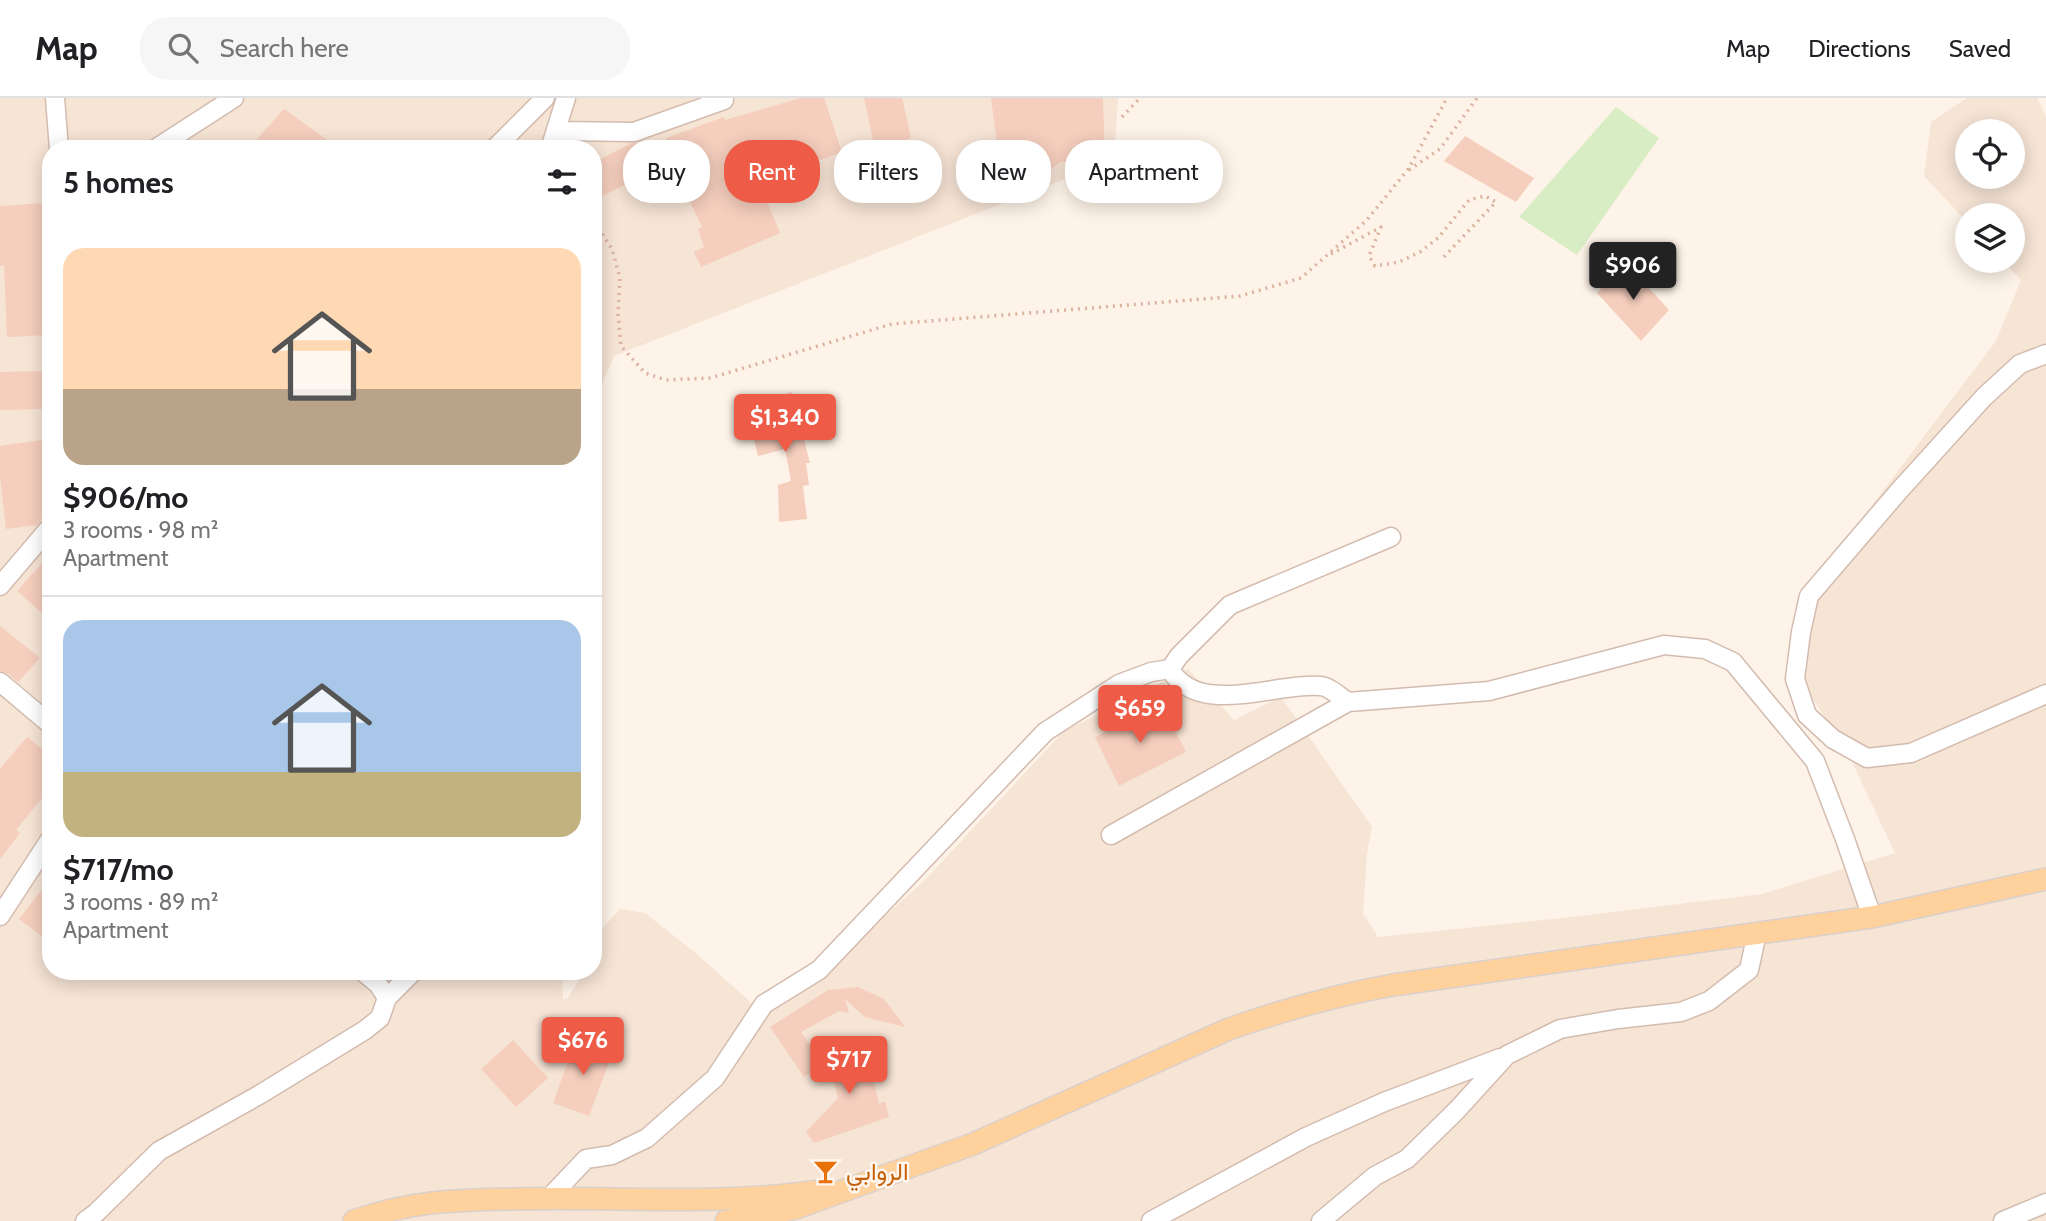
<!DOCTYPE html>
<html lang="en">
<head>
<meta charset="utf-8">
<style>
  :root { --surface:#fff; --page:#f6f6f6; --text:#202124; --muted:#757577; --line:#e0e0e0; --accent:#ee5b46 }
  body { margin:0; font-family:Cabin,Vazirmatn,sans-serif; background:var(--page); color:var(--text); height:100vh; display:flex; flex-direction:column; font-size:26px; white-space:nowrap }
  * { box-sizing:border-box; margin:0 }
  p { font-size:23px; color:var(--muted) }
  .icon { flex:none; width:38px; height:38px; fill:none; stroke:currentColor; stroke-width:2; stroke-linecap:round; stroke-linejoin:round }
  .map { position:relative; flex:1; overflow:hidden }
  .drawer { position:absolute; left:42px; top:42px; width:560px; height:840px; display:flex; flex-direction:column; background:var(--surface); border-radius:28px; box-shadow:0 4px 18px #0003 }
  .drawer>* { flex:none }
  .banner { position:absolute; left:623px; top:42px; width:665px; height:63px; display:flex; gap:14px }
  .fabs { position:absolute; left:1955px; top:21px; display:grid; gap:14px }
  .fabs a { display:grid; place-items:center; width:70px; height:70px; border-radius:50%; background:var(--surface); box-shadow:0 4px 18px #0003; font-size:35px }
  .price { position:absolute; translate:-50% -60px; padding:0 16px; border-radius:7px; background:var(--accent); color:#fff; font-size:23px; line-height:46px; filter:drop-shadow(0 2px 4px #0008) }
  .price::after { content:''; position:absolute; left:50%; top:42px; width:21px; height:16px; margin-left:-10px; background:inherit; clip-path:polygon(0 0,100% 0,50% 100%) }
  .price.active { background:#222; color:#fff }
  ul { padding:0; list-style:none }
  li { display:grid; align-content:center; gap:14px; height:371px; padding:0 21px }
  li+li { border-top:2px solid var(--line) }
  li span { display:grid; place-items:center; height:217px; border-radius:21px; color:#555 }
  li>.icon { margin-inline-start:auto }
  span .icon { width:126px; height:126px; fill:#fffc; stroke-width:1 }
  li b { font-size:30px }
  h2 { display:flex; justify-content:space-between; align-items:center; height:84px; padding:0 21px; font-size:30px }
  .pill { padding:0 24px; border-radius:28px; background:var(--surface); box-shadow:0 4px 18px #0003; font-size:24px; line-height:63px }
  .pill.active { background:var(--accent); color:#fff }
  header { display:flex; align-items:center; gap:42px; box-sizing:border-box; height:98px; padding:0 35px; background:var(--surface); border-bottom:2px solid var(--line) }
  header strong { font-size:33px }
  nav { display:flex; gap:38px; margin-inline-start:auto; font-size:24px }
  .search { width:490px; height:63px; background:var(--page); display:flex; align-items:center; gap:18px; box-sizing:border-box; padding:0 24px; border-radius:28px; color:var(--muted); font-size:26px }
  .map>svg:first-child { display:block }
  .residential { fill:#f6e4d5; fill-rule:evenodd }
  .green { fill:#d9edc4 }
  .building { fill:#f5cebd }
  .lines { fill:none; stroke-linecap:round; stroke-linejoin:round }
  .minor-casing { stroke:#d3bcaf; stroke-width:21 }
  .major-casing { stroke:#dad0cc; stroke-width:24 }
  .path { stroke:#dbb1a0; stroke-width:3.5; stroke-dasharray:2 5; stroke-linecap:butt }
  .minor { stroke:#fff; stroke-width:18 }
  .major { stroke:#ffd19d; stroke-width:21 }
  .labels { text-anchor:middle; stroke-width:5; stroke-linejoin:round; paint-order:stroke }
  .food-label { font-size:24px; fill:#c56008; stroke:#fff7ef; text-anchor:start }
</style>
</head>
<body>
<header>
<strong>Map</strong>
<div class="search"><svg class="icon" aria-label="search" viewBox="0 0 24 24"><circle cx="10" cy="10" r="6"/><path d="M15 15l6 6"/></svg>Search here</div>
<nav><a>Map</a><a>Directions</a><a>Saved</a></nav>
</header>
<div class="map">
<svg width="2046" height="1123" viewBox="0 0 2046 1123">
  <rect width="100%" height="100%" fill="#fef3e8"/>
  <path class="residential" d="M0,0H1118L1115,47L1103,66L614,258L593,306V51H51V873H562L563,901L568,900L584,873H593V849L599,834L620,811L645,815L693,853L755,908L847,852L925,782L1063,634L1188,571L1234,622L1281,599L1372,729L1367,755L1363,816L1378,839L1572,819L1762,796L1895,755L1844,647L1797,578L1805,496L1996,243L2021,182L2003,163H2012V117H1967V124L1924,78L1931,24L1967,0H2037L2046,19V1123H0ZM1967,33H2012V79H1967Z"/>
  <path class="green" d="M1616,9L1659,40L1577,157L1519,119Z"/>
  <path class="building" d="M801,0H824L842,54L759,84L780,135L701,169L694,154L704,149L698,131L702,129L680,83L666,40L724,19L725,22Z
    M864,0H902L911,40L875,51Z
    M991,0H1103L1105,63L1060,64L1050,72H1047L999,60Z
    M284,11L340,51H248Z
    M1465,38L1534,80L1516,104L1444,63Z
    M632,45H636L650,74L593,103V65Z
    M46,105L50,164H48L51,237L7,239L4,167L0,168V108Z
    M1625,164L1669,212L1641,243L1597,195Z
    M45,273V311L0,312V274Z
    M792,294L810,365H806L809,387L803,388L807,421L779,424L778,387L791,383L785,351L758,358L749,322L776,315L773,300Z
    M49,341L51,400L40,424L37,427L6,431L0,379V348Z
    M51,455V523L17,493Z
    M0,528L40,560L18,584L7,575L0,573Z
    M1161,605L1186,654L1119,688L1095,639Z
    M27,639L51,658V689L16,732L20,735L0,761V671Z
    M51,780V845L19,821Z
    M858,889L884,901L905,929L865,919L845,901L849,915L839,913L801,934L823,966L804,979L770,929L828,892Z
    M576,941L613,954L589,1018L553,1005Z
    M513,942L548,980L516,1009L481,971Z
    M856,942L861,964L869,961L879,1006L885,1003L889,1019L814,1045L806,1034L838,1000L826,957Z"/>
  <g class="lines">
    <defs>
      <path id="minor" d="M55,0L59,51
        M557,33L634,34L724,2L722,0
        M155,51L234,0
        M494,51L545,0
        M550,51L566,0
        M2046,256L2020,266L1984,299L1898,394L1809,498L1801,534L1795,581L1807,617L1833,641L1867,660L1911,655L2046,596
        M0,488L51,428
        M1170,571L1179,558L1230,507L1391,439
        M0,584L51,627
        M1111,737L1348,604L1489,593L1664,547L1705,551L1733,564L1815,663L1845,741L1872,819
        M0,818L51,740
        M387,900L414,873
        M549,1100L586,1061L612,1057L647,1040L715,980L764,906L819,872L1045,634L1119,586L1151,574L1170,571C1197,620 1277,584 1320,588C1329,588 1340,599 1348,604
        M85,1123L96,1115L159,1053L259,997L365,932L380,920L387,900L378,886L362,873
        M1151,1123L1306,1039L1384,1004L1500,960
        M1321,1123L1375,1078L1407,1061L1457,1012L1507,957L1560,931L1618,921L1681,914L1709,903L1749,872L1757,835
        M2003,1123L2046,1105"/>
      <path id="major" d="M354,1123C410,1103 454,1102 512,1101C614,1098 717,1108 818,1093
        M726,1123L793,1111L973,1046L1229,931C1283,912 1337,897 1393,887L1872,819L2046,781"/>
    </defs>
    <use href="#minor" class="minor-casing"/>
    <use href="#major" class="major-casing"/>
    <path class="path" d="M1122,19L1140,0
      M1409,72L1440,51L1477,0
      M593,126L597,128L612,151L620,180L618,216L621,248L645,275L666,282L710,280L892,226L1240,198L1301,180L1367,122L1409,70L1447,0
      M1331,156L1381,129L1369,158L1375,168L1399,164L1420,154L1438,140L1469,102L1485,98L1496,104L1441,162"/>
    <use href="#minor" class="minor"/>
    <use href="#major" class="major"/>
  </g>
  <defs>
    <symbol id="bar-bare" viewBox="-9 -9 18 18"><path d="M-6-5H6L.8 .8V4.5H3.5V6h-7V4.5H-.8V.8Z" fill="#e8710a" stroke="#fff7ef" stroke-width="2.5" paint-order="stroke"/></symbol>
  </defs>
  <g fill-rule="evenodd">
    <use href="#bar-bare" x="808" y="1056" width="35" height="35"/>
  </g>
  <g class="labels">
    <g class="food-label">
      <text x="846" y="1082">الروابي</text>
    </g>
  </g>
</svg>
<div class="fabs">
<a><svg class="icon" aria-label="locate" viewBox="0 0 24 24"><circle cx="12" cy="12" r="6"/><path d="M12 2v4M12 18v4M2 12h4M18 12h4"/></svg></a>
<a><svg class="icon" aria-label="layers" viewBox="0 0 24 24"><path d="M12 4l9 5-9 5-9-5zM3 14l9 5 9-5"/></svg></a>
</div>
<b class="price active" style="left:1633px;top:204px">$906</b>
<b class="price" style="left:785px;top:356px">$1,340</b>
<b class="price" style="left:1140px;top:647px">$659</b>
<b class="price" style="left:583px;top:979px">$676</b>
<b class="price" style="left:849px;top:998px">$717</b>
<div class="banner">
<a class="pill">Buy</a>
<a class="pill active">Rent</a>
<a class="pill">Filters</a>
<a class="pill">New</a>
<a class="pill">Apartment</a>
</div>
<section class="drawer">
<h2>5 homes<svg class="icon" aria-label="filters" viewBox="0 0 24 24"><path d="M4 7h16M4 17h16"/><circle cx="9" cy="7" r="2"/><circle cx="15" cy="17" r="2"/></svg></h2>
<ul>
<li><span style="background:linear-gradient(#ffd9b3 65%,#b9a48a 0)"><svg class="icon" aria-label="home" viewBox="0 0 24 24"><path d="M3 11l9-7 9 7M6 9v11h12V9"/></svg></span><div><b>$906/mo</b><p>3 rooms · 98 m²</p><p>Apartment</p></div></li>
<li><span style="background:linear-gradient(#a9c7e8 70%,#c2b280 0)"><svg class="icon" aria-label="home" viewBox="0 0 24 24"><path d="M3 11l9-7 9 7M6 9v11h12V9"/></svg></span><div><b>$717/mo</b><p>3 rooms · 89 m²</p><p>Apartment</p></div></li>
</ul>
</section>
</div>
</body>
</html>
